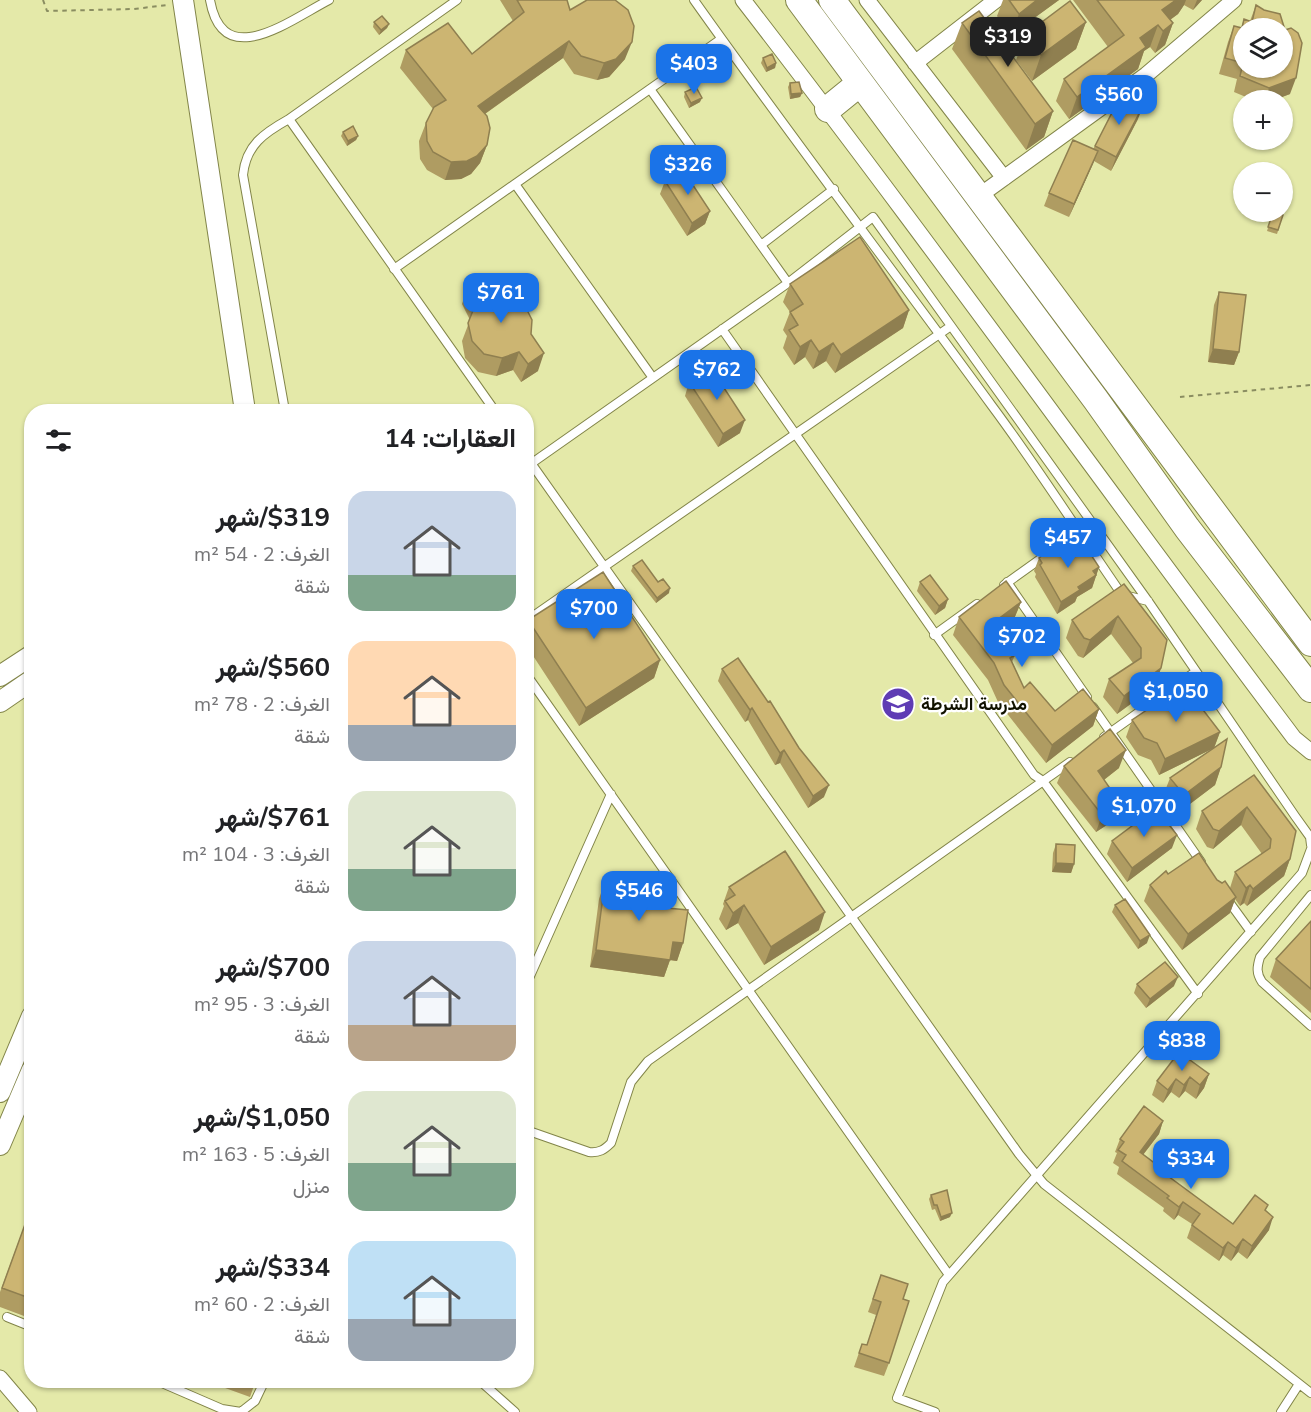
<!DOCTYPE html>
<html lang="ar">
<head>
<meta charset="utf-8">
<style>
  :root { --surface:#fff; --page:#f6f6f6; --text:#202124; --muted:#757577; --accent:#1a73e8 }
  body { margin:0; font-family:"Nunito Sans",Vazirmatn,sans-serif; background:var(--page); color:var(--text); direction:rtl; height:100vh; display:flex; flex-direction:column; font-size:22px; white-space:nowrap }
  * { box-sizing:border-box; margin:0 }
  p { font-size:20px; color:var(--muted) }
  .icon { flex:none; width:33px; height:33px; fill:none; stroke:currentColor; stroke-width:2; stroke-linecap:round; stroke-linejoin:round }
  .map { position:relative; flex:1; overflow:hidden; direction:ltr }
  .drawer { position:absolute; left:24px; top:404px; width:510px; height:984px; display:flex; flex-direction:column; background:var(--surface); border-radius:24px; box-shadow:0 2px 4px #0004; direction:rtl }
  .drawer>* { flex:none }
  .buttons { position:absolute; left:1233px; top:18px; display:grid; gap:12px }
  .buttons a { display:grid; place-items:center; width:60px; height:60px; border-radius:50%; background:var(--surface); box-shadow:0 2px 4px #0004; font-size:30px }
  .price { position:absolute; translate:-50% -51px; padding:0 14px; border-radius:12px; background:var(--accent); color:#fff; font-size:20px; line-height:39px; filter:drop-shadow(0 2px 3px #0008) }
  .price::after { content:''; position:absolute; left:50%; top:36px; width:18px; height:14px; margin-left:-9px; background:inherit; clip-path:polygon(0 0,100% 0,50% 100%) }
  .price.active { background:#222; color:#fff }
  ul { padding:0; list-style:none }
  li { display:flex; align-items:center; gap:18px; height:150px; padding:0 18px }
  li span { display:grid; place-items:center; flex:none; width:168px; height:120px; border-radius:18px; color:#555 }
  li>.icon { margin-inline-start:auto }
  span .icon { width:72px; height:72px; fill:#fffc; stroke-width:1 }
  li b { font-size:26px }
  h2 { display:flex; justify-content:space-between; align-items:center; height:72px; padding:0 18px; font-size:26px }
  .map>svg:first-child { display:block }
  .lines { fill:none; stroke-linecap:round; stroke-linejoin:round }
  .service-casing { stroke:#828549; stroke-width:10 }
  .minor-casing { stroke:#828549; stroke-width:17 }
  .tertiary-casing { stroke:#828549; stroke-width:22 }
  .trunk-casing { stroke:#828549; stroke-width:28 }
  .path { stroke:#8a8d61; stroke-width:2; stroke-dasharray:4.5 4.5; stroke-linecap:butt }
  .service { stroke:#fff; stroke-width:8 }
  .minor { stroke:#fff; stroke-width:15 }
  .tertiary { stroke:#fff; stroke-width:20 }
  .trunk { stroke:#fff; stroke-width:26 }
  .wall { fill:#af9c62 }
  .shaded-wall { fill:#8f7f50 }
  .building { fill:#ccb572; stroke:#8f7f50; stroke-width:1.5; fill-rule:evenodd }
  .labels { text-anchor:middle; stroke-width:4.5; stroke-linejoin:round; paint-order:stroke }
  .poi-label { font-size:18px; font-weight:bold; fill:#111200; stroke:#fff; text-anchor:start }
</style>
</head>
<body>
<div class="map">
<svg width="1311" height="1412" viewBox="0 0 1311 1412">
  <rect width="100%" height="100%" fill="#e4e9a9"/>
  <g class="lines">
    <defs>
      <path id="service" d="M210,0C223,73 290,20 329,0
        M457,0L289,119L495,411
        M694,0C791,137 893,270 992,406C1036,465 1076,528 1118,589L1128,596L1148,601
        M650,89L788,283
        M515,184L653,378
        M761,245L834,189
        M394,269L721,39
        M722,329L1034,775L1043,781L1198,994
        M285,411L243,175C246,145 264,133 289,119
        M526,456L1019,1154L1044,1184L1311,1393
        M532,463L788,283L873,217L1148,601L1295,816L1310,837L1311,845
        M1007,582L1087,697
        M1004,585L1078,532
        M526,621L951,326
        M934,635L977,604
        M526,674L949,1275
        M1093,707L1201,862
        M1104,737L1195,672
        M1311,895L1260,957C1257,967 1256,973 1262,982L1311,1026
        M1227,899L1251,932
        M526,985L611,794
        M526,1130L589,1152C599,1153 604,1150 611,1143L631,1082L648,1061L1070,762
        M7,1317L32,1327
        M155,1380L222,1409L241,1412L255,1401L265,1380
        M479,1380L515,1412
        M935,1412L897,1398L943,1282L1302,873L1311,849
        M1281,1412L1299,1384"/>
      <path id="minor" d="M743,0C931,243 1109,493 1294,738L1311,752
        M867,0L1004,178
        M915,63L996,0
        M979,196L1146,75L1234,0
        M0,1378L29,1412"/>
      <path id="tertiary" d="M183,0L245,411
        M0,676L32,655
        M0,702L32,680
        M0,1092L32,1016
        M0,1145L32,1070"/>
      <path id="trunk" d="M799,0L1096,400L1187,528L1311,689
        M832,0L1311,643
        M828,109L860,83"/>
    </defs>
    <use href="#service" class="service-casing"/>
    <use href="#minor" class="minor-casing"/>
    <use href="#tertiary" class="tertiary-casing"/>
    <use href="#trunk" class="trunk-casing"/>
    <path class="path" d="M43,0L47,11L134,9L167,5
      M1180,397L1311,385"/>
    <use href="#service" class="service"/>
    <use href="#minor" class="minor"/>
    <use href="#tertiary" class="tertiary"/>
    <use href="#trunk" class="trunk"/>
  </g>
  <path class="wall" d="M500,0H567L570,10L625,59L609,77L597,80L574,74L563,58L485,114L487,145L480,163L471,174L461,179L445,180L427,170L420,159L419,141L426,123L433,109L400,68L406,50L472,54L513,21Z
    M1003,0H1059L1011,35L997,16Z
    M1073,0H1202L1193,10L1184,5L1178,14L1170,20L1173,23L1165,45L1155,53L1150,47L1144,51L1138,69L1069,119L1056,101L1064,79L1108,47Z
    M1256,5L1290,94L1274,100H1253L1234,92L1237,79L1219,74L1228,42L1234,26L1241,28L1244,19L1250,21Z
    M374,22L389,24L387,28L379,35L373,27Z
    M1086,22L1076,49L1032,81L1016,60L1026,34Z
    M962,23L1053,111L1044,137L1026,150L952,49Z
    M763,58L776,63L775,68L766,72L761,63Z
    M790,83L802,93L800,97L790,99L788,87Z
    M685,92L700,102L689,108L684,97Z
    M1138,119L1111,171L1094,161L1069,217L1044,206L1049,193L1093,149L1095,146Z
    M343,132L358,136L356,140L347,146L341,136Z
    M665,181L710,211L705,224L687,236L660,194Z
    M1273,212L1283,215L1277,234L1267,231Z
    M790,284L909,310L903,328L835,373L826,361L813,369L805,357L794,365L783,348L787,336L783,330L790,312L783,302Z
    M468,286L497,296L531,334L538,371L521,382L513,370L496,376L478,372L465,358L462,341L470,320L462,304Z
    M1219,292L1239,352L1234,365L1208,362L1214,305Z
    M689,382L740,433L718,447L685,396Z
    M1063,547L1077,549L1099,567L1092,588L1077,597L1075,602L1057,614L1035,577L1036,574L1034,571L1039,558Z
    M633,566L658,582L669,593L656,603L631,571Z
    M920,582L948,599L945,608L935,615L917,591Z
    M1124,584L1161,668L1155,686L1117,714L1103,697L1109,679L1133,663L1111,634L1083,658L1078,656L1066,638L1072,620Z
    M1021,602L1014,619L999,631L1015,655L1012,662L1024,688L1055,711L1099,709L1093,726L1046,763L998,702L988,680L953,635L959,617Z
    M528,620L660,660L654,678L579,726L526,645V624Z
    M722,669L824,797L808,808L780,763L775,765L748,720L745,722L718,681Z
    M1132,720L1220,732L1214,748L1221,767L1215,785L1178,813L1163,796L1170,778L1212,749L1159,775L1151,760L1138,755L1126,737Z
    M1064,766L1119,768L1104,780L1120,803L1113,821L1096,832L1057,783Z
    M1254,775L1290,859L1284,876L1247,906L1244,903L1240,906L1235,899L1230,913L1182,950L1144,901L1150,885L1168,874L1217,880L1230,888L1235,872L1262,854L1241,825L1213,849L1207,847L1196,829L1202,811Z
    M1112,841L1172,848L1127,882L1107,854Z
    M1056,844L1074,864L1071,873L1052,872L1053,853Z
    M605,881L663,896L667,908L683,943L677,961L670,960L664,977L590,967L599,899Z
    M729,887L819,930L764,965L738,923L726,930L719,919L724,906L723,904Z
    M1115,905L1147,943L1138,949L1112,912Z
    M1311,921V1013L1270,977L1276,959Z
    M1137,984L1174,986L1146,1008L1134,993Z
    M1209,1074L1204,1088L1196,1099L1185,1091L1179,1098L1171,1092L1163,1103L1152,1095L1157,1081Z
    M1163,1121L1159,1134L1143,1155L1169,1174L1168,1177L1233,1224L1266,1211L1269,1230L1247,1259L1238,1252L1231,1261L1223,1255L1219,1261L1187,1238L1192,1224L1178,1215L1174,1220L1163,1211L1164,1208L1117,1174L1119,1167L1113,1163L1117,1153L1115,1152L1120,1139Z
    M931,1195L950,1217L940,1221L935,1209L932,1210L929,1199Z
    M32,1205V1319L0,1307V1292Z
    M881,1275L903,1299L889,1363L884,1376L854,1367L862,1344L867,1345L876,1315L868,1312Z
    M203,1380H256L250,1397Z"/>
  <path class="shaded-wall" d="M1037,0H1059L1011,35L1019,14Z
    M1176,0H1186L1184,5L1178,14L1160,27L1158,25L1150,47L1144,51L1138,69L1069,119L1077,97L1162,10Z
    M1197,0H1202L1193,10Z
    M1086,22L1076,49L1032,81L1041,55Z
    M1173,23L1165,45L1155,53L1163,31Z
    M389,24L387,28L379,35L381,30Z
    M569,41L563,58L472,123L478,106Z
    M632,42L625,59L609,77L597,80L604,63Z
    M776,63L775,68L766,72L767,68Z
    M1296,78L1290,94L1274,100H1265L1269,88Z
    M802,93L800,97L790,99L791,94Z
    M702,98L700,102L689,108L691,103Z
    M1143,106L1138,119L1111,171L1116,157Z
    M1053,111L1044,137L1026,150L1035,124Z
    M358,136L356,140L347,146L348,141Z
    M487,145L480,163L471,174L461,179L445,180L451,162Z
    M1098,151L1093,164L1069,217L1074,204Z
    M710,211L705,224L687,236L692,223Z
    M909,310L903,328L835,373L841,355Z
    M811,340L805,357L794,365L800,347Z
    M833,343L826,361L813,369L819,352Z
    M1213,349L1239,352L1234,365L1208,362Z
    M519,352L513,370L496,376L502,358Z
    M544,353L538,371L521,382L528,364Z
    M745,420L740,433L718,447L723,434Z
    M1099,567L1092,588L1077,597L1075,602L1057,614L1061,602L1078,587L1093,571Z
    M670,588L669,593L656,603L657,598Z
    M948,599L945,608L935,615L939,606Z
    M1021,602L1014,619L987,640L993,623Z
    M1118,616L1111,634L1083,658L1090,640Z
    M660,660L654,678L579,726L586,708Z
    M1161,668L1155,686L1117,714L1124,696Z
    M752,708L748,720L745,722L750,710Z
    M1099,709L1093,726L1046,763L1052,745Z
    M1220,732L1214,748L1159,775L1165,759Z
    M784,750L780,763L775,765L780,753Z
    M1126,750L1119,768L1092,789L1098,771Z
    M1221,767L1215,785L1178,813L1184,795Z
    M829,785L824,797L808,808L813,796Z
    M1120,803L1113,821L1096,832L1102,815Z
    M1247,807L1241,825L1213,849L1219,831Z
    M1177,835L1172,848L1127,882L1132,868Z
    M1290,859L1284,876L1247,906L1253,889Z
    M1056,863L1074,864L1071,873L1052,872Z
    M1250,885L1244,903L1240,906L1246,888Z
    M1236,897L1230,913L1182,950L1188,934Z
    M744,905L738,923L726,930L733,913Z
    M825,912L819,930L764,965L771,947Z
    M1150,935L1147,943L1138,949L1140,941Z
    M673,942L683,943L677,961L670,960L664,977L590,967L596,950Z
    M1178,977L1174,986L1146,1008L1150,999Z
    M1209,1074L1204,1088L1196,1099L1200,1085Z
    M1190,1077L1185,1091L1179,1098L1184,1085Z
    M1176,1079L1171,1092L1163,1103L1168,1090Z
    M1163,1121L1159,1134L1135,1165L1140,1152Z
    M1183,1202L1178,1215L1174,1220L1179,1207Z
    M952,1213L950,1217L940,1221L941,1217Z
    M1273,1217L1269,1230L1247,1259L1252,1246Z
    M1243,1239L1238,1252L1231,1261L1236,1248Z
    M1228,1242L1223,1255L1219,1261L1223,1248Z"/>
  <path class="building" d="M517,0H567L570,10L587,0H615L628,10L634,26L632,42L616,59L604,63L581,56L569,41L478,106L487,116L490,128L487,145L477,156L467,161L451,162L433,152L427,141L426,123L434,107L446,100L406,50L448,23L472,54L524,12Z
    M1009,0H1037L1019,14Z
    M1097,0H1176L1162,10L1173,23L1163,31L1158,25L1140,38L1146,47L1077,97L1064,79L1124,35Z
    M1070,1L1086,22L1041,55L1026,34Z
    M1256,5L1264,10L1280,14L1285,30L1291,28L1298,33L1302,43L1296,78L1269,88L1240,76L1243,63L1225,58L1234,26L1242,28L1244,19L1252,22ZM1244,28H1282V68H1244Z
    M979,11L1053,111L1035,124L962,23Z
    M382,16L389,24L381,30L374,22Z
    M772,54L776,63L767,68L763,58Z
    M799,82L802,93L791,94L790,83Z
    M696,87L702,98L691,103L685,92Z
    M1121,95L1143,106L1116,157L1095,146Z
    M353,126L358,136L348,141L343,132Z
    M1073,140L1098,151L1074,204L1049,193Z
    M683,170L710,211L692,223L665,181Z
    M1273,212L1283,215L1278,230L1268,227Z
    M860,237L909,310L841,355L833,343L819,352L811,340L800,347L789,330L798,325L790,312L803,304L790,284Z
    M487,277L497,296L508,295L524,304L532,320L531,334L544,353L528,364L519,352L502,358L484,354L472,341L468,323L476,303L468,286Z
    M1219,292L1246,295L1239,352L1213,349Z
    M711,368L745,420L723,434L689,382Z
    M1071,541L1077,549L1084,544L1099,567L1093,571L1096,575L1078,587L1080,590L1061,602L1040,565L1042,563L1039,558L1060,543L1063,547Z
    M642,560L658,582L663,579L670,588L657,598L633,566Z
    M603,572L660,660L586,708L528,620Z
    M930,575L948,599L939,606L920,582Z
    M1006,581L1021,602L993,623L1015,655L1010,658L1024,688L1030,682L1055,711L1083,689L1099,709L1052,745L1004,685L994,663L959,617Z
    M1124,584L1167,640L1161,668L1124,696L1109,679L1141,658V648L1118,616L1090,640L1084,638L1072,620Z
    M738,658L768,702L770,701L799,748L829,785L813,796L784,750L780,753L752,708L750,710L722,669Z
    M1184,685L1220,732L1165,759L1157,743L1144,738L1132,720Z
    M1110,729L1126,750L1098,771L1120,803L1102,815L1064,766Z
    M1227,739L1221,767L1184,795L1170,778Z
    M1254,775L1296,831L1290,859L1253,889L1250,885L1246,888L1235,872L1270,848L1271,839L1247,807L1219,831L1213,829L1202,811Z
    M1156,808L1177,835L1132,868L1112,841Z
    M1056,844L1075,845L1074,864L1056,863Z
    M785,851L825,912L771,947L744,905L733,913L725,901L735,895L729,887Z
    M1199,853L1217,880L1222,883L1225,881L1236,897L1188,934L1150,885L1166,871L1168,874Z
    M605,881L664,889L663,896H668L667,908L688,910L683,943L673,942L670,960L596,950Z
    M1125,899L1150,935L1140,941L1115,905Z
    M1311,921V989L1276,959Z
    M1165,962L1178,977L1150,999L1137,984Z
    M1179,1052L1209,1074L1200,1085L1190,1077L1184,1085L1176,1079L1168,1090L1157,1081Z
    M1144,1106L1163,1121L1140,1152L1169,1174L1168,1176L1233,1224L1255,1195L1268,1205L1265,1210L1273,1217L1252,1246L1243,1239L1236,1248L1228,1242L1223,1248L1192,1225L1200,1214L1183,1202L1179,1207L1167,1198L1169,1196L1122,1161L1126,1155L1118,1150L1124,1142L1120,1139Z
    M947,1190L952,1213L941,1217L937,1205H934L931,1195Z
    M32,1205V1299L2,1288Z
    M881,1275L908,1284L903,1299L909,1301L889,1363L859,1353L862,1344L867,1345L881,1302L873,1299Z"/>
  <defs>
    <symbol id="university-disc" viewBox="-11 -11 22 22"><circle r="9.5" fill="#5f3cb4" stroke="#fff"/><path d="M0-5L7-2L0 1L-7-2ZM-4 1L0 2.5L4 1V4Q0 6-4 4Z" fill="#fff"/></symbol>
  </defs>
  <g fill-rule="evenodd">
    <use href="#university-disc" x="879" y="685" width="38" height="38"/>
  </g>
  <g class="labels">
    <g class="poi-label">
      <text x="921" y="710">مدرسة الشرطة</text>
    </g>
  </g>
</svg>
<div class="buttons">
<a><svg class="icon" aria-label="layers" viewBox="0 0 24 24"><path d="M12 4l9 5-9 5-9-5zM3 14l9 5 9-5"/></svg></a>
<a>+</a>
<a>−</a>
</div>
<b class="price active" style="left:1008px;top:68px">$319</b>
<b class="price" style="left:694px;top:95px">$403</b>
<b class="price" style="left:1119px;top:126px">$560</b>
<b class="price" style="left:688px;top:196px">$326</b>
<b class="price" style="left:501px;top:324px">$761</b>
<b class="price" style="left:717px;top:401px">$762</b>
<b class="price" style="left:1068px;top:569px">$457</b>
<b class="price" style="left:594px;top:640px">$700</b>
<b class="price" style="left:1022px;top:668px">$702</b>
<b class="price" style="left:1176px;top:723px">$1,050</b>
<b class="price" style="left:1144px;top:838px">$1,070</b>
<b class="price" style="left:639px;top:922px">$546</b>
<b class="price" style="left:1182px;top:1072px">$838</b>
<b class="price" style="left:1191px;top:1190px">$334</b>
<section class="drawer">
<h2>العقارات: 14<svg class="icon" aria-label="filters" viewBox="0 0 24 24"><path d="M4 7h16M4 17h16"/><circle cx="9" cy="7" r="2"/><circle cx="15" cy="17" r="2"/></svg></h2>
<ul>
<li><span style="background:linear-gradient(#c9d6e8 70%,#7fa58c 0)"><svg class="icon" aria-label="home" viewBox="0 0 24 24"><path d="M3 11l9-7 9 7M6 9v11h12V9"/></svg></span><div><b>$319/شهر</b><p>الغرف: 2 · 54 m²</p><p>شقة</p></div></li>
<li><span style="background:linear-gradient(#ffd9b3 70%,#9aa5b1 0)"><svg class="icon" aria-label="home" viewBox="0 0 24 24"><path d="M3 11l9-7 9 7M6 9v11h12V9"/></svg></span><div><b>$560/شهر</b><p>الغرف: 2 · 78 m²</p><p>شقة</p></div></li>
<li><span style="background:linear-gradient(#dfe7d0 65%,#7fa58c 0)"><svg class="icon" aria-label="home" viewBox="0 0 24 24"><path d="M3 11l9-7 9 7M6 9v11h12V9"/></svg></span><div><b>$761/شهر</b><p>الغرف: 3 · 104 m²</p><p>شقة</p></div></li>
<li><span style="background:linear-gradient(#c9d6e8 70%,#b9a48a 0)"><svg class="icon" aria-label="home" viewBox="0 0 24 24"><path d="M3 11l9-7 9 7M6 9v11h12V9"/></svg></span><div><b>$700/شهر</b><p>الغرف: 3 · 95 m²</p><p>شقة</p></div></li>
<li><span style="background:linear-gradient(#dfe7d0 60%,#7fa58c 0)"><svg class="icon" aria-label="home" viewBox="0 0 24 24"><path d="M3 11l9-7 9 7M6 9v11h12V9"/></svg></span><div><b>$1,050/شهر</b><p>الغرف: 5 · 163 m²</p><p>منزل</p></div></li>
<li><span style="background:linear-gradient(#bfe0f5 65%,#9aa5b1 0)"><svg class="icon" aria-label="home" viewBox="0 0 24 24"><path d="M3 11l9-7 9 7M6 9v11h12V9"/></svg></span><div><b>$334/شهر</b><p>الغرف: 2 · 60 m²</p><p>شقة</p></div></li>
</ul>
</section>
</div>
</body>
</html>
